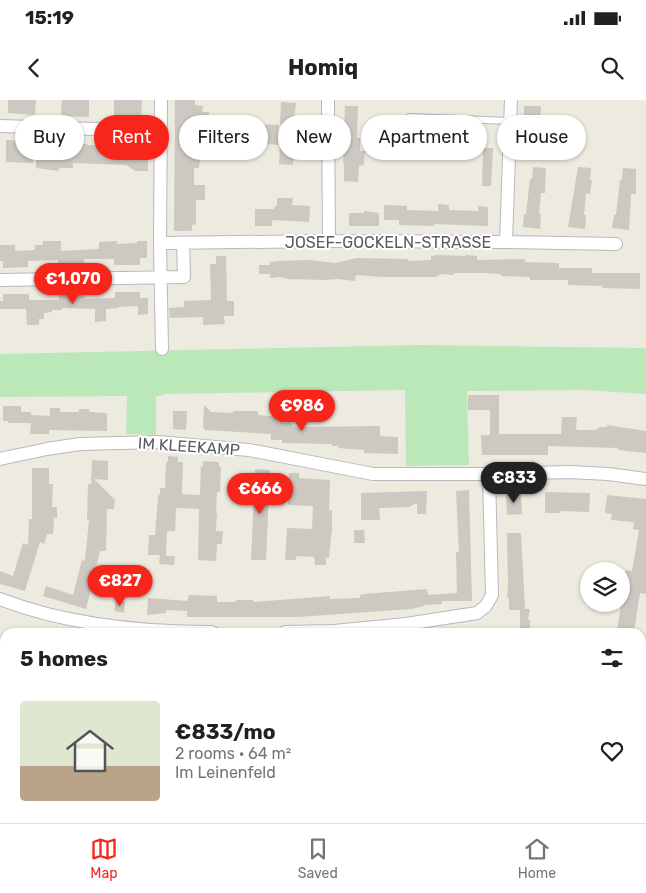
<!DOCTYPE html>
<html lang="en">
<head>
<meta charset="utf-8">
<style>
  :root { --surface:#fff; --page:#f2f2f2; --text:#202124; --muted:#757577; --line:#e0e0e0; --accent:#f8251b }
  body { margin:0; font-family:Rubik,sans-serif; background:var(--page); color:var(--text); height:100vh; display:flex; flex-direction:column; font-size:19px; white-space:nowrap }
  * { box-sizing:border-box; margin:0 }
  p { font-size:16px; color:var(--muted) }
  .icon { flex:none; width:28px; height:28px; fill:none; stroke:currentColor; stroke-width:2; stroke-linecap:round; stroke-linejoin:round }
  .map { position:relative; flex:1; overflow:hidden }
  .panel { position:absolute; left:0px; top:528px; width:646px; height:196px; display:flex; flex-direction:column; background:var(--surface); border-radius:15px 15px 0 0; box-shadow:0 1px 4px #0004 }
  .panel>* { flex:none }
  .banner { position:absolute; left:15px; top:15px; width:616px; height:45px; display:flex; gap:10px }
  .controls { position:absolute; left:580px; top:462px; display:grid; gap:10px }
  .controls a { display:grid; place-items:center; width:50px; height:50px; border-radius:50%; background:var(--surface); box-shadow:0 1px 4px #0004; font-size:25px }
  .price { position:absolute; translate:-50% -42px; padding:0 11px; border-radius:18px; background:var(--accent); color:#fff; font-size:16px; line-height:32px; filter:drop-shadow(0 1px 2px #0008) }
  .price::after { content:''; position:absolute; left:50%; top:30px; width:15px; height:11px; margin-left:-8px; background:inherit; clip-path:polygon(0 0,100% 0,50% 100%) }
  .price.selected { background:#222; color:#fff }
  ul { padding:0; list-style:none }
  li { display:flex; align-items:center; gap:15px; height:125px; padding:0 20px }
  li+li { border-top:1px solid var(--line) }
  li span { display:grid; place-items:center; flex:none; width:140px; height:100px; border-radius:5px; color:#555 }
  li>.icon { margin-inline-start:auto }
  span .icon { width:60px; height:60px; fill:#fffc; stroke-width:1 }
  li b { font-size:21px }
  h2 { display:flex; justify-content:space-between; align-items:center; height:60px; padding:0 20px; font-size:21px }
  .pill { padding:0 18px; border-radius:22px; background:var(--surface); box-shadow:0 1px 4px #0004; font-size:18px; line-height:45px }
  .pill.selected { background:var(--accent); color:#fff }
  .status { display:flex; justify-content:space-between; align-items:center; height:35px; padding:0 25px; background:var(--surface); direction:ltr }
  .status svg { height:14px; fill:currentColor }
  header { display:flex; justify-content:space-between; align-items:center; height:65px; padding:0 20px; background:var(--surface); font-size:22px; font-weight:700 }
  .menu { display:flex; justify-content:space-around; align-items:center; height:70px; border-top:1px solid var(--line); background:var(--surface); font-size:14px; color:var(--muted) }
  .menu a { display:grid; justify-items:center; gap:2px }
  .menu .selected { color:var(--accent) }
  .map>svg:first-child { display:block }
  .green { fill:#bbe8b9 }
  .building { fill:#cdc8c1 }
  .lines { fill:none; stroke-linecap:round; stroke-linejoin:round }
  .service-casing { stroke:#b6b9be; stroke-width:8 }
  .minor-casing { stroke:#b6b9be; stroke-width:14 }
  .primary-casing { stroke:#fdc549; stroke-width:21 }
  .service { stroke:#fff; stroke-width:6 }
  .minor { stroke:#fff; stroke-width:12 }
  .primary { stroke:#ffeda3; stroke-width:20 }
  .labels { text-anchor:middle; stroke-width:4; stroke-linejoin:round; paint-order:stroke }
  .street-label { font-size:16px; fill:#595d62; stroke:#fff }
</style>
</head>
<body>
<div class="status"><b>15:19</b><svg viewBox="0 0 49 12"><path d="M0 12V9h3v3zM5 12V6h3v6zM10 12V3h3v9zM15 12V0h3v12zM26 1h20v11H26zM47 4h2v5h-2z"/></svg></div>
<header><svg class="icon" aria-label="back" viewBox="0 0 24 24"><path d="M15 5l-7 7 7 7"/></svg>Homiq<svg class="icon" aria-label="search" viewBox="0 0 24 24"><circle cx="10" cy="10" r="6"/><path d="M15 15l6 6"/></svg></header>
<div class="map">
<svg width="646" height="723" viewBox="0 0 646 723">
  <rect width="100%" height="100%" fill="#edeae0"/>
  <path class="green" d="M420,245L646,248V294L585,290L467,291L469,365L406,366L405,290L165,294L156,297V335L126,334L127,296L0,297V254Z"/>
  <path class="building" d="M8,0H36L35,15L8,13Z
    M62,0H89V17L61,16Z
    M114,0H142L141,18H114Z
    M175,0H195V5L203,6L202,12H209V28L222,29V39H209V60H200L199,68H194V85H205V100H196V124L192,125V130L190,131H174Z
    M281,2L296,3L293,25L280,24Z
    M345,6H358L357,38H360V51H365L364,63L363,66L359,65L358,82L344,81V63H343Z
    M524,6H541L539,34L556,35L555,46L526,45V22H524Z
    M255,24L279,25L278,45L266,44V34H255Z
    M392,29L479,32L478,47L443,46V44L426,45V51L416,50V45L392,44Z
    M6,40L34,41L33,63L6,62Z
    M60,43L87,44V45H141L140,57H148V71H135L126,65L73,63V68H59V71L36,68V56L59,57Z
    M280,44L295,45L293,65L279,64Z
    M483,48H493L491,86H482Z
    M533,67L546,68L545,93H541L539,114H541L540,129L523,127L524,114H526L530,79H532Z
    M578,67L591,68L590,80H592L590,94L586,93L584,115H586L585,129L568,127Z
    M623,68L636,69V94H631L629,130L612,128L614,115H616L620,80H622Z
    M277,98H293L292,105L310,106L309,122L272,120V126H255V109H274L275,106H277Z
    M438,104L449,105V110L478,111V106L488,107V126L434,124V126L399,125V120H384V105L407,106V110L438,111Z
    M364,111L379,113V126H349V113H364Z
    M43,141H61V151L99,149V142L117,141V144L137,143V141H147V158H140V165H114V159H84V166H58V160L28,161V167L3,168V161H0V145H15V151L35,150V145H43Z
    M437,155L465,156V155L477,156V160L525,159V162L559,163V168H592V173H640V189L602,188V186L568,185V180H530V177L501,176V174L485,173H454V175L442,174L435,177H382L356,175L355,181L338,179L324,180L292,179V180L280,177L270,178V174H259V165H270V162L279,161L308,160L336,163L356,158L408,159V161L431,160V156Z
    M216,156H226L227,201H234V216H224L225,224L203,225V217L170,218L169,208L184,207V201L211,200L210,164H216Z
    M115,192H140V198H148V214L138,215V206L118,207V208L106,209V221L95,222V209L62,208V210H52V212L44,213V219H39V225H27L26,209H0V201H3V194H29V200H59V193H84L85,199L115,198Z
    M468,295H499V334H561L562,317H577L576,330H596L600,327H607V325L646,331V353L618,350V348L548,346V355H482L481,335H490V310H468Z
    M204,305L211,312L232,313L234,311H258V315L283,317V323H291L293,326L299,327L380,326V336L398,337V354L364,353V350L338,348V346H332V344L282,343V340H271V334L205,330L203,327Z
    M3,306H21V312H31V315L50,316V308H60V312H79V309H89V312L107,313V331L49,330V334H30L31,323H8V321H3Z
    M173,311H187L186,330L173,329Z
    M168,356L178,357V362H183L182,394L200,395L201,366H203V361L219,362V367H221L220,392H217L216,413H217L216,431H223L222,444H217L216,461L198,460L199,409L176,408L175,431H167L166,456H164H175L174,465L159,464L160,455H148L149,435H155L158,396L160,394V388H165L166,363L168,361Z
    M92,360L108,361V380L94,379L115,400L114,409H107L106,451H100L95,473L120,479L118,489L98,484L97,489L91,488L86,509L43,496L46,486L73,495L82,460L85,461L89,420H87L88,384H91Z
    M32,368H49V384H53L52,407H57V418H54L53,434H47L44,444L40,442L25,491L0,484V471L13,476L23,443L28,445L29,419H32Z
    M255,369L270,370L266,460H251Z
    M289,373H299V378L330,380L329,410H332V428L329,458H326V465H315L314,457L296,456V460H285L287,428L312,429L313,406L288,405Z
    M469,390L472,501H442V504L424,505V506L411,509L298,517H187V511L166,510V513L147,515L148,498L187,501L189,495L217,496V502H235L236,500H253V502L330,496V499L360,498V495L364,494L427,489L428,495L457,493L456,452H459L456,391Z
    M427,391L426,414H417V403L409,407L379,408L380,420H361V393Z
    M545,392L590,393L589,412L560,411V413H545Z
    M506,393H521L522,414L507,415Z
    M607,395L646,399V494L640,493L634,532H617L621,504V489H623L626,470L632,471L639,430L633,429L634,422L611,420L612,414L605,413Z
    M354,430H364L365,443H354Z
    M507,433H521L525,509H530L528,520H530V532H520V510H509V498H507L508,486Z
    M136,484L151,486L142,494H135Z
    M116,501L125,502L124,513L114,511Z"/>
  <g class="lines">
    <defs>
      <path id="service" d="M410,17L511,21
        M78,723L79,719"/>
      <path id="minor" d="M161,0L160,143L162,249
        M328,0L329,141
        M0,26L160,31
        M506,142L511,0
        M160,143L329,141L506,142L616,144
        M0,180L184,177L183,143
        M0,359L47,349L80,344L158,342L249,350L373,374H489L570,372L608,374L646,379
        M0,499C67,525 140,532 212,532
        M285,532L334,531L406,524L477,513L486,506L492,495L489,374"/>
      <path id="primary" d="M641,639L646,638
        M206,723L228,719"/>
    </defs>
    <use href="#service" class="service-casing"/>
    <use href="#minor" class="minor-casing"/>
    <use href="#primary" class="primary-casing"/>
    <use href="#service" class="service"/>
    <use href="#minor" class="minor"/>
    <use href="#primary" class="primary"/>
  </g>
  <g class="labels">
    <g class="street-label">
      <text x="388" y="148">JOSEF-GOCKELN-STRASSE</text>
      <text transform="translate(189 346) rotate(4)" y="6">IM KLEEKAMP</text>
    </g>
  </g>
</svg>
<div class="controls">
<a><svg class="icon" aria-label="layers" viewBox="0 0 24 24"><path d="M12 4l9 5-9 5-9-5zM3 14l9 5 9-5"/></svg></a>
</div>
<b class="price" style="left:73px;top:205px">€1,070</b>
<b class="price" style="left:302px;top:332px">€986</b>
<b class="price selected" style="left:514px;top:404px">€833</b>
<b class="price" style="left:260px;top:415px">€666</b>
<b class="price" style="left:120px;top:507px">€827</b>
<div class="banner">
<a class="pill">Buy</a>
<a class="pill selected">Rent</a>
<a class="pill">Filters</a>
<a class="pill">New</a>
<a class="pill">Apartment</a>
<a class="pill">House</a>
</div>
<section class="panel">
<h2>5 homes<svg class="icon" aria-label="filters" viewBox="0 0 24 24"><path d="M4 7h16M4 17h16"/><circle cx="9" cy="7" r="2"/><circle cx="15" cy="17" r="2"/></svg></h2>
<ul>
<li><span style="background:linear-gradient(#dfe7d0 65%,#b9a48a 0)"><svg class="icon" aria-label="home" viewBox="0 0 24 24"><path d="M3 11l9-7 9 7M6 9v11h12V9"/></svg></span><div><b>€833/mo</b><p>2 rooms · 64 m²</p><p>Im Leinenfeld</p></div><svg class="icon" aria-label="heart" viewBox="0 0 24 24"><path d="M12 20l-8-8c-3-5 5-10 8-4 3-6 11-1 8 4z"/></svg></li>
</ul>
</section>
</div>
<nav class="menu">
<a class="selected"><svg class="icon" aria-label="map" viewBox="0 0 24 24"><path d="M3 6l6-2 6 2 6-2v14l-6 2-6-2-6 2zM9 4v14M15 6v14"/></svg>Map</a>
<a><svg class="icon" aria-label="saved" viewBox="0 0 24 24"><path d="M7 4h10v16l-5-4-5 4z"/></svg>Saved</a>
<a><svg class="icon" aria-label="home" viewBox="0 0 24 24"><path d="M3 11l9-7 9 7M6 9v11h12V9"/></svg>Home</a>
</nav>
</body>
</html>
